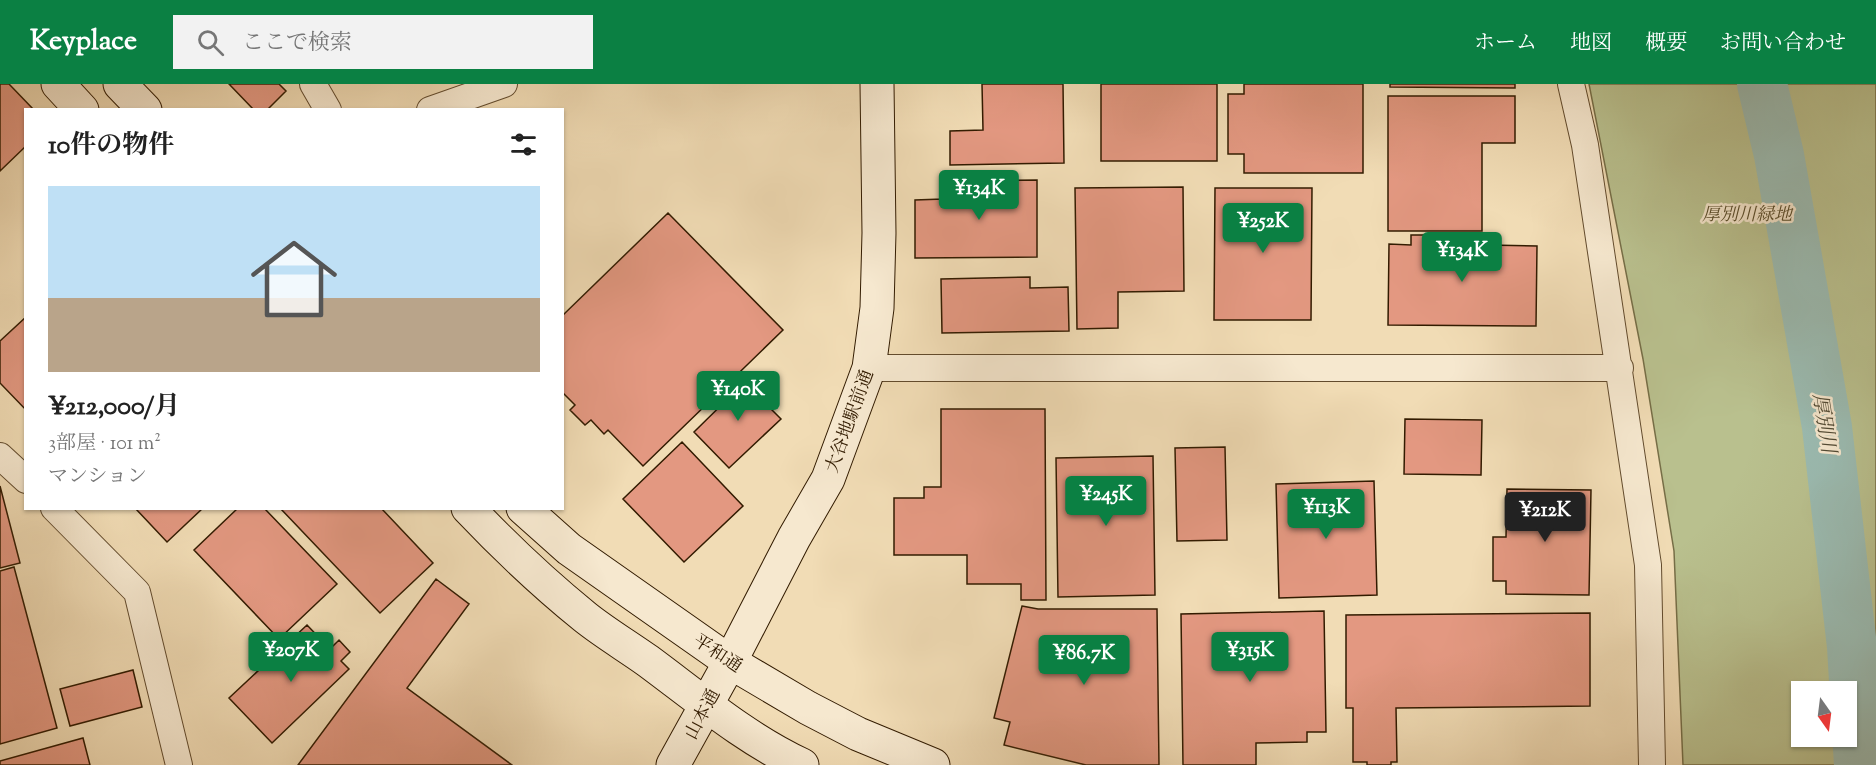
<!DOCTYPE html>
<html lang="ja">
<head>
<meta charset="utf-8">
<style>
  :root { --surface:#fff; --page:#f2f2f2; --text:#222; --muted:#767676; --line:#e0e0e0; --accent:#0b8043 }
  body { margin:0; font-family:"Sorts Mill Goudy","Noto Serif JP",serif; background:var(--page); color:var(--text); height:100vh; display:flex; flex-direction:column; font-size:22px; white-space:nowrap }
  * { box-sizing:border-box; margin:0 }
  p { font-size:20px; color:var(--muted) }
  .icon { flex:none; width:33px; height:33px; fill:none; stroke:currentColor; stroke-width:2; stroke-linecap:round; stroke-linejoin:round }
  .map { position:relative; flex:1; overflow:hidden }
  .side { position:absolute; left:24px; top:24px; width:540px; height:402px; display:flex; flex-direction:column; background:var(--surface); border-radius:0px; box-shadow:0 2px 4px #0004 }
  .side>* { flex:none }
  .needle { width:39px; rotate:166deg }
  .buttons { position:absolute; left:1791px; top:597px; display:grid; gap:12px }
  .buttons a { display:grid; place-items:center; width:66px; height:66px; border-radius:0px; background:var(--surface); box-shadow:0 2px 4px #0004; font-size:30px }
  .price { position:absolute; translate:-50% -51px; padding:0 14px; border-radius:6px; background:var(--accent); color:#fff; font-size:20px; line-height:39px; filter:drop-shadow(0 2px 3px #0008) }
  .price::after { content:''; position:absolute; left:50%; top:36px; width:18px; height:14px; margin-left:-9px; background:inherit; clip-path:polygon(0 0,100% 0,50% 100%) }
  .price.active { background:#222; color:#fff }
  ul { padding:0; list-style:none }
  li { display:grid; align-content:center; gap:12px; height:318px; padding:0 24px }
  li+li { border-top:2px solid var(--line) }
  li span { display:grid; place-items:center; height:186px; border-radius:0px; color:#555 }
  li>.icon { margin-inline-start:auto }
  span .icon { width:108px; height:108px; fill:#fffc; stroke-width:1 }
  li b { font-size:26px }
  h2 { display:flex; justify-content:space-between; align-items:center; height:72px; padding:0 24px; font-size:26px }
  header { display:flex; align-items:center; gap:36px; box-sizing:border-box; height:84px; padding:0 30px; background:var(--accent); color:#fff }
  header strong { font-size:28px }
  nav { display:flex; gap:33px; margin-inline-start:auto; font-size:21px }
  .search { width:420px; height:54px; background:var(--page); display:flex; align-items:center; gap:15px; box-sizing:border-box; padding:0 21px; border-radius:0px; color:var(--muted); font-size:22px }
  .map>svg:first-child { display:block }
  .green { fill:#b9c08e; stroke:#766e47; stroke-width:1.5; fill-rule:evenodd }
  .lines { fill:none; stroke-linecap:round; stroke-linejoin:round }
  .river { stroke:#9bbbb1; stroke-width:50 }
  .building { fill:#e39881; stroke:#321b00; stroke-width:1.5 }
  .street-casing { stroke:#624b2d; stroke-width:28 }
  .secondary-casing { stroke:#321b00; stroke-width:35 }
  .street { stroke:#f6e8cf; stroke-width:26 }
  .secondary { stroke:#f6e8cf; stroke-width:33 }
  .labels { text-anchor:middle; stroke-width:5; stroke-linejoin:round; paint-order:stroke }
  .park-label { font-size:18px; font-style:italic; fill:#5a4d2b; stroke:#f6e8cf }
  .street-label { font-size:18px; fill:#321b00; stroke:#f6e8cf }
  .water-label { font-size:20px; font-style:italic; fill:#524b35; stroke:#f6e8cf }
</style>
</head>
<body>
<header>
<strong>Keyplace</strong>
<div class="search"><svg class="icon" aria-label="search" viewBox="0 0 24 24"><circle cx="10" cy="10" r="6"/><path d="M15 15l6 6"/></svg>ここで検索</div>
<nav><a>ホーム</a><a>地図</a><a>概要</a><a>お問い合わせ</a></nav>
</header>
<div class="map">
<svg width="1876" height="681" viewBox="0 0 1876 681">
  <rect width="100%" height="100%" fill="#f1dcb5"/>
  <filter id="stains"><feTurbulence type="fractalNoise" baseFrequency=".00333" numOctaves="4"/><feColorMatrix values="0 0 0 0 .2 0 0 0 0 .09 0 0 0 0 .02 0 0 0 .5 -.17"/></filter>
  <radialGradient id="worn" r=".72"><stop offset=".6" stop-color="#630" stop-opacity="0"/><stop offset="1" stop-color="#630" stop-opacity=".3"/></radialGradient>
  <path class="green" d="M1589,0H1876V681H1683L1674,467L1643,275ZM1802,608H1846V652H1802Z"/>
  <g class="lines">
    <path class="river" d="M1762,0L1779,71L1827,343L1852,563L1859,681"/>
  </g>
  <path class="building" d="M0,0H9L34,26H26V62L0,87Z
    M229,0H279L286,7L267,26H254Z
    M982,0H1063L1064,79L950,81V47L983,46Z
    M1101,0H1217V77H1101Z
    M1244,0H1363V89H1244V70H1228V10H1244Z
    M1390,0H1515V4L1390,3Z
    M1388,12H1515V59H1482V147H1388Z
    M1037,96V173L915,174V116L943,115V97Z
    M1183,103L1184,207L1118,208V244L1077,245L1075,104Z
    M1215,104H1312L1311,236H1214Z
    M668,129L783,246L643,382L608,346L604,350L591,336L585,341L570,326L575,321L562,308V232Z
    M1411,151H1441L1440,161H1461V151H1488V161L1537,162L1536,242L1388,241L1389,160L1411,161Z
    M1030,193V204L1068,203L1069,247L942,249L941,195Z
    M26,233V326L0,299V257Z
    M755,288L767,301L757,311L781,335L729,384L694,348Z
    M941,325H1045L1046,516H1021V500H967V471H894V414H924V403H941Z
    M1405,335L1482,336L1481,391L1404,390Z
    M682,358L743,422L684,478L623,415Z
    M1225,363L1227,456L1177,457L1175,364Z
    M1153,372L1155,511L1058,513L1056,374Z
    M1374,397L1377,511L1279,514L1276,400Z
    M0,402L20,479L0,484Z
    M1507,405L1591,406L1589,511L1506,510V497H1493V453H1506Z
    M135,424H203L167,458Z
    M238,424H264L337,500L279,555L194,466Z
    M280,424H381L433,479L380,529Z
    M14,483L57,644L0,660V487Z
    M436,495L469,520L407,604L512,681H298Z
    M1022,522L1038,525H1157L1159,681H1086L1004,661L1010,638L994,634Z
    M1324,527L1326,648H1307V658L1256,659V681H1183L1181,530Z
    M1590,529V622L1396,624L1397,678H1391V681H1367V678H1353V624H1346V531Z
    M307,541L330,565L339,556L350,568L341,577L349,585L272,659L229,614Z
    M133,586L142,623L70,642L60,605Z
    M83,654L90,681H0V677Z"/>
  <g class="lines">
    <defs>
      <path id="street" d="M313,0L328,26
        M1571,0L1585,61L1648,481L1652,681
        M430,26L504,0
        M869,284H1620
        M0,372L26,396
        M54,424L137,508L179,681"/>
      <path id="secondary" d="M58,0L82,26
        M120,0L145,26
        M468,424C505,463 543,499 585,533C605,549 627,562 648,577C698,614 746,655 802,681
        M523,424L569,465L730,578L808,624L858,650L933,681
        M673,681L730,578L794,454L828,395L869,284L877,224L879,149L877,0"/>
    </defs>
    <use href="#street" class="street-casing"/>
    <use href="#secondary" class="secondary-casing"/>
    <use href="#street" class="street"/>
    <use href="#secondary" class="secondary"/>
  </g>
  <g class="labels">
    <g class="park-label">
      <text x="1747" y="136">厚別川緑地</text>
    </g>
    <g class="street-label">
      <text transform="translate(849 337) rotate(-70)" y="6">大谷地駅前通</text>
      <text transform="translate(718 569) rotate(33)" y="6">平和通</text>
      <text transform="translate(702 630) rotate(-62)" y="6">山本通</text>
    </g>
    <g class="water-label">
      <text transform="translate(1825 339) rotate(81)" y="7">厚別川</text>
    </g>
  </g>
  <rect width="100%" height="100%" filter="url(#stains)"/>
  <rect width="100%" height="100%" fill="url(#worn)"/>
</svg>
<div class="buttons">
<a><svg class="needle" viewBox="-14 -14 28 28"><path d="M0-13l5 13h-10z" fill="#e53935"/><path d="M0 13l5-13h-10z" fill="#767676"/></svg></a>
</div>
<b class="price" style="left:979px;top:137px">¥134K</b>
<b class="price" style="left:1263px;top:170px">¥252K</b>
<b class="price" style="left:1462px;top:199px">¥134K</b>
<b class="price" style="left:738px;top:338px">¥140K</b>
<b class="price" style="left:1106px;top:443px">¥245K</b>
<b class="price" style="left:1326px;top:456px">¥113K</b>
<b class="price active" style="left:1545px;top:459px">¥212K</b>
<b class="price" style="left:291px;top:599px">¥207K</b>
<b class="price" style="left:1250px;top:599px">¥315K</b>
<b class="price" style="left:1084px;top:602px">¥86.7K</b>
<section class="side">
<h2>10件の物件<svg class="icon" aria-label="filters" viewBox="0 0 24 24"><path d="M4 7h16M4 17h16"/><circle cx="9" cy="7" r="2"/><circle cx="15" cy="17" r="2"/></svg></h2>
<ul>
<li><span style="background:linear-gradient(#bfe0f5 60%,#b9a48a 0)"><svg class="icon" aria-label="home" viewBox="0 0 24 24"><path d="M3 11l9-7 9 7M6 9v11h12V9"/></svg></span><div><b>¥212,000/月</b><p>3部屋 · 101 m²</p><p>マンション</p></div></li>
</ul>
</section>
</div>
</body>
</html>
